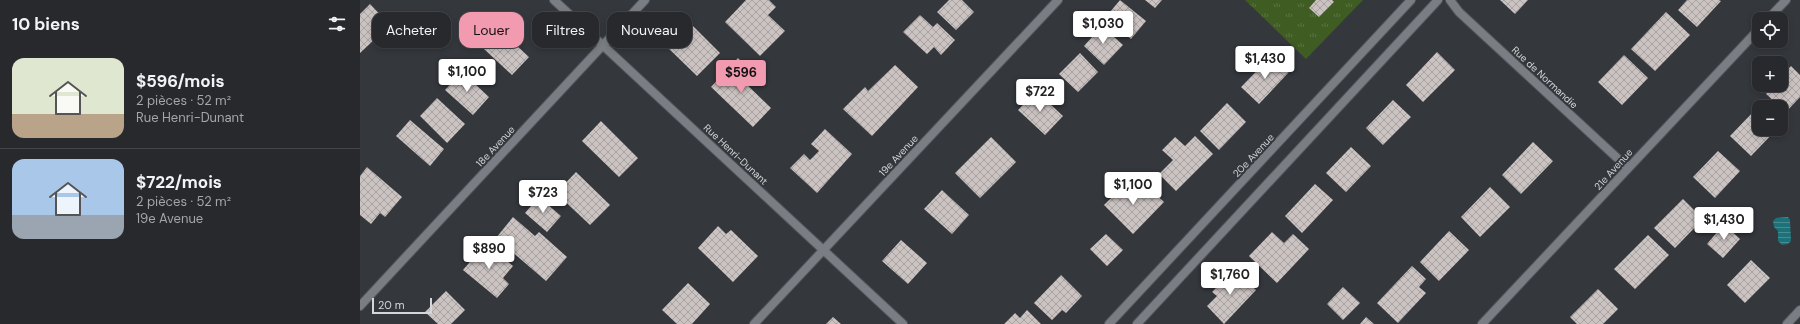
<!DOCTYPE html>
<html lang="fr">
<head>
<meta charset="utf-8">
<style>
  :root { --surface:#27292d; --page:#333539; --text:#f1f3f6; --muted:#a4a6aa; --line:#434549; --accent:#f29ab0 }
  body { margin:0; font-family:"DM Sans",sans-serif; background:var(--page); color:var(--text); height:100vh; display:flex; flex-direction:column; font-size:15px; white-space:nowrap }
  * { box-sizing:border-box; margin:0 }
  p { font-size:13px; color:var(--muted) }
  .icon { flex:none; width:22px; height:22px; fill:none; stroke:currentColor; stroke-width:2; stroke-linecap:round; stroke-linejoin:round }
  .map { position:relative; flex:1; overflow:hidden }
  .details { display:flex; flex-direction:column; background:var(--surface); width:360px }
  .details>* { flex:none }
  .guide { position:absolute; left:12px; top:12px; width:380px; height:36px; display:flex; gap:8px }
  .controls { position:absolute; left:1392px; top:12px; display:grid; gap:8px }
  .controls a { display:grid; place-items:center; width:36px; height:36px; border-radius:8px; background:var(--surface); box-shadow:0 2px 6px #0003,0 0 0 1px var(--line); font-size:20px }
  .scale { position:absolute; left:12px; bottom:10px; width:60px; box-sizing:border-box; padding-left:4px; border:2px solid #d4d6d9; border-top:0; font-size:11px; line-height:14px; white-space:nowrap; color:#d4d6d9; -webkit-text-stroke:3px #34373c; paint-order:stroke }
  .price { position:absolute; translate:-50% -34px; padding:0 9px; border-radius:4px; background:#fff; color:#222; font-size:13px; line-height:26px; filter:drop-shadow(0 1px 2px #0008) }
  .price::after { content:''; position:absolute; left:50%; top:24px; width:12px; height:9px; margin-left:-6px; background:inherit; clip-path:polygon(0 0,100% 0,50% 100%) }
  .price.current { background:var(--accent); color:#111 }
  ul { padding:0; list-style:none }
  li { display:flex; align-items:center; gap:12px; height:100px; padding:0 12px }
  li+li { border-top:1px solid var(--line) }
  li span { display:grid; place-items:center; flex:none; width:112px; height:80px; border-radius:12px; color:#555 }
  li>.icon { margin-inline-start:auto }
  span .icon { width:48px; height:48px; fill:#fffc; stroke-width:1 }
  li b { font-size:17px }
  h2 { display:flex; justify-content:space-between; align-items:center; height:48px; padding:0 12px; font-size:17px }
  .tag { padding:0 14px; border-radius:12px; background:var(--surface); box-shadow:0 2px 6px #0003,0 0 0 1px var(--line); font-size:14px; line-height:36px }
  .tag.current { background:var(--accent); color:#111 }
  main { display:flex; flex:1; min-height:0 }
  .map>svg:first-child { display:block }
  .grass { fill:url(#grass-tufts) }
  .water { fill:url(#water-rules) }
  .building { fill:url(#building-cross-hatch) }
  .lines { fill:none; stroke-linecap:round; stroke-linejoin:round }
  .minor-casing { stroke:#52565a; stroke-width:10 }
  .tertiary-casing { stroke:#52565a; stroke-width:10 }
  .minor { stroke:#7a7e84; stroke-width:8 }
  .tertiary { stroke:#7a7e84; stroke-width:8 }
  .labels { text-anchor:middle; stroke-width:4; stroke-linejoin:round; paint-order:stroke }
  .street-label { font-size:10px; fill:#d4d6d9; stroke:#34373c }
</style>
</head>
<body>
<main>
<section class="details">
<h2>10 biens<svg class="icon" aria-label="filters" viewBox="0 0 24 24"><path d="M4 7h16M4 17h16"/><circle cx="9" cy="7" r="2"/><circle cx="15" cy="17" r="2"/></svg></h2>
<ul>
<li><span style="background:linear-gradient(#dfe7d0 70%,#b9a48a 0)"><svg class="icon" aria-label="home" viewBox="0 0 24 24"><path d="M3 11l9-7 9 7M6 9v11h12V9"/></svg></span><div><b>$596/mois</b><p>2 pièces · 52 m²</p><p>Rue Henri-Dunant</p></div></li>
<li><span style="background:linear-gradient(#a9c7e8 70%,#9aa5b1 0)"><svg class="icon" aria-label="home" viewBox="0 0 24 24"><path d="M3 11l9-7 9 7M6 9v11h12V9"/></svg></span><div><b>$722/mois</b><p>2 pièces · 52 m²</p><p>19e Avenue</p></div></li>
</ul>
</section>
<div class="map">
<svg width="1440" height="324" viewBox="0 0 1440 324">
  <defs>
    <pattern id="grass-tufts" width="24" height="20" patternUnits="userSpaceOnUse"><rect width="24" height="20" fill="#3f5c23"/><path d="M3 7l-1-3M5 7V3M7 7l1-3M15 17l-1-3M17 17v-4M19 17l1-3" fill="none" stroke="#5a7342"/></pattern>
    <pattern id="water-rules" width="6" height="5" patternUnits="userSpaceOnUse"><rect width="6" height="5" fill="#1d7279"/><path d="M0 2.5h6" fill="none" stroke="#488c92"/></pattern>
    <pattern id="building-cross-hatch" width="8" height="8" patternUnits="userSpaceOnUse"><rect width="8" height="8" fill="#cbc3c1"/><path d="M0 0l8 8M0 8l8-8" fill="none" stroke="#a8a2a1"/></pattern>
  </defs>
  <rect width="100%" height="100%" fill="#34373c"/>
  <path class="grass" d="M885,0H1003L946,59Z"/>
  <path class="water" d="M1428,217L1430,220L1431,241L1428,244L1422,245L1418,241V231L1414,227L1413,221L1416,218Z"/>
  <path class="building" d="M386,0H409L416,7L408,15L425,31L400,56L365,22Z
    M589,0H602L614,12L596,30L577,12Z
    M760,0L786,21L771,39L745,18Z
    M785,0H802L795,8Z
    M956,0H972L974,2L959,17L949,8Z
    M1140,0H1168L1155,14Z
    M1327,0H1359L1361,1L1337,27L1318,10Z
    M10,4L30,25L0,53V14Z
    M1306,12L1330,35L1295,71L1271,49Z
    M560,15L573,27L577,23L595,40L581,55L574,47L567,54L543,32Z
    M328,21L360,53L337,76L305,45Z
    M742,26L763,45L744,65L724,46Z
    M141,31L169,57L152,75L124,49Z
    M1077,52L1095,70L1063,102L1046,85Z
    M720,53L738,72L718,92L699,74Z
    M912,55L929,72L899,104L881,87Z
    M1264,55L1288,78L1262,105L1238,82Z
    M378,58L391,71L383,81L411,108L393,127L351,87Z
    M535,65L558,87L512,136L483,109L505,87L508,91Z
    M1431,66L1440,75V97L1426,112L1406,94L1414,85H1421V77Z
    M102,72L129,97L113,115L85,90Z
    M676,91L703,116L685,135L658,110Z
    M77,98L105,124L87,143L60,116Z
    M1033,100L1051,117L1023,145L1006,128Z
    M867,103L886,122L859,150L840,131Z
    M1396,109L1399,111V129H1417L1391,156L1370,136Z
    M50,120L84,149L70,166L36,136Z
    M241,121L278,158L259,177L222,141Z
    M465,129L492,154L457,193L430,168L444,154L450,160L459,151L451,144Z
    M835,136L853,154L816,191L799,174L813,160L802,150L815,137L825,146Z
    M631,137L656,162L620,198L595,173Z
    M1173,142L1193,161L1161,194L1142,175Z
    M991,147L1011,166L986,192L966,173Z
    M1358,151L1380,171L1355,198L1333,177Z
    M7,167L42,197L25,217L20,213L11,224L0,215V176Z
    M216,172L250,205L230,225L196,193Z
    M767,182L780,195L788,187L804,202L773,234L744,205Z
    M955,184L973,200L942,233L925,216Z
    M1130,187L1150,207L1120,237L1101,217Z
    M582,190L609,215L592,234L564,209Z
    M179,197L201,216L187,232L165,213Z
    M1323,199L1343,219L1315,248L1294,228Z
    M153,217L175,236L179,232L207,257L186,281L136,238Z
    M1364,224L1380,239L1363,258L1347,244Z
    M358,226L366,234L371,230L398,256L373,282L338,248Z
    M1089,231L1109,250L1079,281L1060,262Z
    M912,232L924,243L933,234L949,249L917,283L889,256Z
    M746,234L763,250L747,266L730,249Z
    M1288,235L1309,255L1275,289L1254,269Z
    M541,240L567,263L548,284L522,261Z
    M126,243L153,266L143,278L149,284L137,298L103,270Z
    M1391,260L1410,278L1385,303L1367,285Z
    M1052,266L1066,279L1059,287L1066,293L1038,323L1017,303Z
    M874,269L896,290L864,324L847,306L857,296L852,292Z
    M701,275L722,296L706,313L702,310L692,320L674,303Z
    M328,283L350,304L332,324H317L302,310Z
    M983,287L1000,303L983,320L967,304Z
    M1238,289L1258,309L1243,324H1217L1210,317Z
    M86,291L105,310L91,324H78L65,312Z
    M667,310L681,324H644L655,313L660,318Z
    M473,317L481,324H466Z
    M1006,317L1014,324H1000Z"/>
  <g class="lines">
    <defs>
      <path id="minor" d="M194,0L543,324
        M1090,0L1099,12L1268,168
        M1408,19L1426,0
        M0,306L285,0
        M394,324L698,0
        M1122,324L1399,29
        M1427,324L1440,310"/>
      <path id="tertiary" d="M749,324L1051,0
        M777,324L1078,0"/>
    </defs>
    <use href="#minor" class="minor-casing"/>
    <use href="#tertiary" class="tertiary-casing"/>
    <use href="#minor" class="minor"/>
    <use href="#tertiary" class="tertiary"/>
  </g>
  <g class="labels">
    <g class="street-label">
      <text transform="translate(1185 77) rotate(43)" y="4">Rue de Normandie</text>
      <text transform="translate(135 146) rotate(-47)" y="4">18e Avenue</text>
      <text transform="translate(376 154) rotate(43)" y="4">Rue Henri-Dunant</text>
      <text transform="translate(538 155) rotate(-47)" y="4">19e Avenue</text>
      <text transform="translate(893 155) rotate(-47)" y="4">20e Avenue</text>
      <text transform="translate(1253 169) rotate(-48)" y="4">21e Avenue</text>
    </g>
  </g>
</svg>
<div class="controls">
<a><svg class="icon" aria-label="locate" viewBox="0 0 24 24"><circle cx="12" cy="12" r="6"/><path d="M12 2v4M12 18v4M2 12h4M18 12h4"/></svg></a>
<a>+</a>
<a>−</a>
</div>
<div class="scale">20 m</div>
<b class="price" style="left:743px;top:45px">$1,030</b>
<b class="price" style="left:905px;top:80px">$1,430</b>
<b class="price" style="left:107px;top:93px">$1,100</b>
<b class="price current" style="left:381px;top:94px">$596</b>
<b class="price" style="left:680px;top:113px">$722</b>
<b class="price" style="left:773px;top:206px">$1,100</b>
<b class="price" style="left:183px;top:214px">$723</b>
<b class="price" style="left:1364px;top:241px">$1,430</b>
<b class="price" style="left:129px;top:270px">$890</b>
<b class="price" style="left:870px;top:296px">$1,760</b>
<div class="guide">
<a class="tag">Acheter</a>
<a class="tag current">Louer</a>
<a class="tag">Filtres</a>
<a class="tag">Nouveau</a>
</div>
</div>
</main>
</body>
</html>
